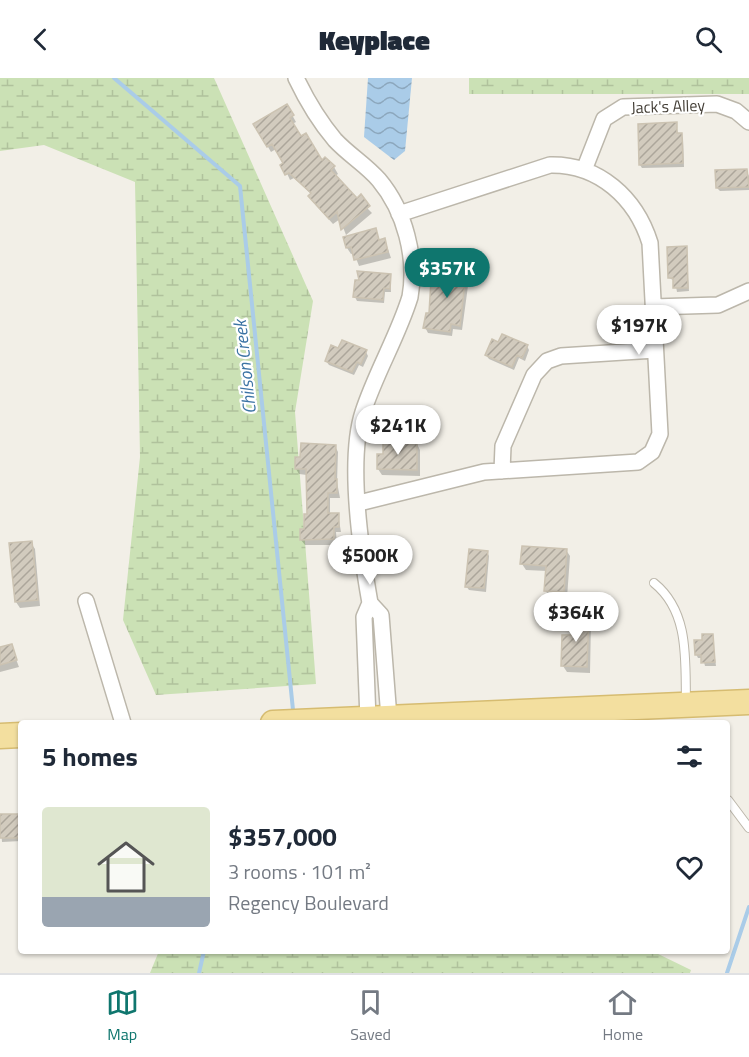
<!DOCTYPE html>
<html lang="en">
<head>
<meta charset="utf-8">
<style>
  :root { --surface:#fff; --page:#f6f6f7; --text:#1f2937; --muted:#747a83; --line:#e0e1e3; --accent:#0f766e }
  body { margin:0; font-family:"Titillium Web",sans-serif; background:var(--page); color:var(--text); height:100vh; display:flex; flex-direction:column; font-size:22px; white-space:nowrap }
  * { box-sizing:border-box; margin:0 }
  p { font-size:20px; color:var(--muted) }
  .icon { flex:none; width:33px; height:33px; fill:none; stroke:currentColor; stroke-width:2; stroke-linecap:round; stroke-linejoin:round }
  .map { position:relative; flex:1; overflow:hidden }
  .sheet { position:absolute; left:18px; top:642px; width:712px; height:234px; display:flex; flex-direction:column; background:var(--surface); border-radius:6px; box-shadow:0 2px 4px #0004 }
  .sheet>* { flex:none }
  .price { position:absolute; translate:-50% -51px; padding:0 14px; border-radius:21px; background:#fff; color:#222; font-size:20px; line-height:39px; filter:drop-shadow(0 2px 3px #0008) }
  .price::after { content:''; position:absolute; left:50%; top:36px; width:18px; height:14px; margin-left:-9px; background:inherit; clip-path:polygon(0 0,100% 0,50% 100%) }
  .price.current { background:var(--accent); color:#fff }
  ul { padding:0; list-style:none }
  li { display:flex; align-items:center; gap:18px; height:150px; padding:0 24px }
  li span { display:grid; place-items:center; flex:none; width:168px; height:120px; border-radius:6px; color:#555 }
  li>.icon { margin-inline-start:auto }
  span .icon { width:72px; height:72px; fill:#fffc; stroke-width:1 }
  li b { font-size:26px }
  h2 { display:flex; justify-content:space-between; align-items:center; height:72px; padding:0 24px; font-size:26px }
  header { display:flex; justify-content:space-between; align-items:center; height:78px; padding:0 24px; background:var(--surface); font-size:27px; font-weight:800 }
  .tab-bar { display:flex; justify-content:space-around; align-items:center; height:84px; border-top:2px solid var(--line); background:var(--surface); font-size:16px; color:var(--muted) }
  .tab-bar a { display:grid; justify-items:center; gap:3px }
  .tab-bar .current { color:var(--accent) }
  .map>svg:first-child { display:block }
  .wetland { fill:url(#wetland-marsh) }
  .water { fill:url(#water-waves) }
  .shadow { fill:#0003 }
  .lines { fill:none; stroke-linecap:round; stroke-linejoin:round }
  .stream { stroke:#aacce8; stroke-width:4 }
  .building { fill:url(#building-hatch); stroke:#ccc3b2; stroke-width:1.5 }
  .lane-casing { stroke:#bcb7ab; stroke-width:10 }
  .street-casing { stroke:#bcb7ab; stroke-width:18 }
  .primary-casing { stroke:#d6bc71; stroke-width:27 }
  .lane { stroke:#fff; stroke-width:8 }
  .street { stroke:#fff; stroke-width:15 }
  .primary { stroke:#f3df9f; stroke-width:24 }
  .labels { text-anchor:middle; stroke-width:4.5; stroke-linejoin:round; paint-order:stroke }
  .street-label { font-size:16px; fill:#443f37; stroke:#fff }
  .water-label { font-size:18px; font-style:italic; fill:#3c74a4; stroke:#fff }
</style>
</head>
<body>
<header><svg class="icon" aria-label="back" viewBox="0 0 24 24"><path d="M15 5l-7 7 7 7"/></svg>Keyplace<svg class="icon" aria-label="search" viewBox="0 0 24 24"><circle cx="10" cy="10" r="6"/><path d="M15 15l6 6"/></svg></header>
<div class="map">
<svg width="749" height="895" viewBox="0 0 749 895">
  <defs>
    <pattern id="wetland-marsh" width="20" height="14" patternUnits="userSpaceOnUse" patternTransform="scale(1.5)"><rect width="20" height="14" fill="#cbe1b5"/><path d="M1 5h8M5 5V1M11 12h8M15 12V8" fill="none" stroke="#b0c29c"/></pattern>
    <pattern id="water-waves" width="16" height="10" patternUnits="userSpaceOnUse" patternTransform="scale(1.5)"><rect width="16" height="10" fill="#aacce8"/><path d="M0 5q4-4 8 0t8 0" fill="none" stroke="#8ca7bd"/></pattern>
    <pattern id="building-hatch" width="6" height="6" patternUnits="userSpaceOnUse" patternTransform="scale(1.5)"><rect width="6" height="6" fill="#d2cbbe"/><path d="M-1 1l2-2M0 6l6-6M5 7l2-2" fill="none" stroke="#aca69b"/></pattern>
  </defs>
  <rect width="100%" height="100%" fill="#f2efe7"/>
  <path class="wetland" d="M0,0H214L313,223L295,334L316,606L156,617L123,542L140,379L135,104L44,67L0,73Z
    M469,0H749V16H469Z
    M159,873H652L691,892L690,895H150Z"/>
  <path class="water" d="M368,0H412L405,73L394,82L364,59Z"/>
  <path class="shadow" d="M287,28L296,44L292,46L322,84L325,81L334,89L338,96L335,98L372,135L346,157L340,141L333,146L314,125L312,117L294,100L290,102L276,71L271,74L255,47Z
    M676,46L678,56L683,60L684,89L642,90L640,87Z
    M746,92L749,98V112L720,113L717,110Z
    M376,152L380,163L384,162L387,168L391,180L359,188L354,175L351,176L347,170Z
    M686,170L689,213L677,214L675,203L669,200Z
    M470,194L473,209L468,208L462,252L453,251L452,258L428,255L425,249L431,237L438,204Z
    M390,197L391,214H385L384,225L357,223L355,219Z
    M499,266L527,268L529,272L525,283L519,280L514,292L489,281L486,277Z
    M339,272L366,274L368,278L363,289L359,287L354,297L329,287L326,283Z
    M417,366L420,372V398L382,397L378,391Z
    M335,368L338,374L337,404L340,420H330V437L338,436L341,454H336L337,467H305L301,462L308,437L307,397L299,396L296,391Z
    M31,465L35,471L40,528L20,530L16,524Z
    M566,472L570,478L567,520L549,519L546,513L547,493L526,492L522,486Z
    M487,474L489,478L486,514L469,512L466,508Z
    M588,537L591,544L590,595L567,594L563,588L574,559Z
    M712,557L716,588H705L703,580H698L696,576L704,563Z
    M11,568L19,589L0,594V571Z
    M21,737V763L2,764L0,738Z"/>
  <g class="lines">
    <path class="stream" d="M114,0L240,108L293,632
      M199,895L204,873
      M727,895L749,829"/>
  </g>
  <path class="building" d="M287,26L294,37L290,40L301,58L306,55L322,82L325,79L335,88L331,92L357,120L361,116L370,128L341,152L337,134L329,141L308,118L311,115L289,95L285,97L280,87L283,85L272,66L267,69L253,46Z
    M677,44V55H682L683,85L639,87L638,46Z
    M747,91L749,109L716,110L715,92Z
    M376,150L379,162L385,160L388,174L354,182L351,169L346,170L343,159Z
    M687,168L688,210H673V200H668L667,169Z
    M437,191L471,192V204H465L460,248L451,246L450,254L423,250L426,235H429L431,202H436Z
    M357,193L391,196L390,211L384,210L383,222L353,219L355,202H359Z
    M502,256L528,267L522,280L517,277L512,289L485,277L492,261L498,264Z
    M342,262L367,272L361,286L357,284L352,294L325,283L331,267L338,270Z
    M383,364H417V392L377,391V376H383Z
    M301,365L336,367L335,401H337V415H328V435H339V449H334V461L300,462V451H304V436H307L306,391H295V379H300Z
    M32,463L38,522L15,524L9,465Z
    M522,468L567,471L564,514L544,513L546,488L520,486Z
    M469,471L488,473L484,510L465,509Z
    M573,535L589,536L587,589L561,588L562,557H572Z
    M702,556H713L715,584L701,585V577H695L694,562H702Z
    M12,566L17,582L0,587V569Z
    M0,736H21V760H0Z"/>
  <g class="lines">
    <defs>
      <path id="lane" d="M654,505C690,534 685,583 686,625
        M728,722L749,750"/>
      <path id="street" d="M296,0C307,23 319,43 335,62C349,77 366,87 379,102C405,133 417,180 410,219C398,258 376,294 363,334C347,383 361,474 370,525
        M584,92L604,41L623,29L717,26L736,33L749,44
        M653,229L718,227L749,213
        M502,393L503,368L534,297L547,283L561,278L655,272
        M359,425L484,394L638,384L652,374L660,356L650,165C636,120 599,86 550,87L399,136
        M86,523L123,645
        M368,641L364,539L370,525L381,537L389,640"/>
      <path id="primary" d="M273,645L749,624
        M0,658L21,657"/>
    </defs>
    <use href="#lane" class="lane-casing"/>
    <use href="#street" class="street-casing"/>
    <use href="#primary" class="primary-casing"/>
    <use href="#lane" class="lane"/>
    <use href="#street" class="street"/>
    <use href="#primary" class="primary"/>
  </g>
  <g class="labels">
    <g class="street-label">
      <text transform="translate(668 28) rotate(-2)" y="6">Jack's Alley</text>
    </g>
    <g class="water-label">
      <text transform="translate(245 289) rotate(-96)" y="6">Chilson Creek</text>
    </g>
  </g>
</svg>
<b class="price current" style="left:447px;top:221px">$357K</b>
<b class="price" style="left:639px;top:278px">$197K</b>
<b class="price" style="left:398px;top:378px">$241K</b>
<b class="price" style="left:370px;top:508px">$500K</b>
<b class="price" style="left:576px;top:565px">$364K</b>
<section class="sheet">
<h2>5 homes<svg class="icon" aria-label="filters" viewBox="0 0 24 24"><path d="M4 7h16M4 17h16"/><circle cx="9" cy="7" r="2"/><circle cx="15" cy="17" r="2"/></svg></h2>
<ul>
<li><span style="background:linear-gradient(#dfe7d0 75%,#9aa5b1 0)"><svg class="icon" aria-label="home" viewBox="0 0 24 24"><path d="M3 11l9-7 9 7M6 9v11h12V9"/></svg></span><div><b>$357,000</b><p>3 rooms · 101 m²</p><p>Regency Boulevard</p></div><svg class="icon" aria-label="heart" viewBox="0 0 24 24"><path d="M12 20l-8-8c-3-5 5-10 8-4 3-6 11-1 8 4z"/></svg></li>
</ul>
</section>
</div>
<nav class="tab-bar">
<a class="current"><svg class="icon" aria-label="map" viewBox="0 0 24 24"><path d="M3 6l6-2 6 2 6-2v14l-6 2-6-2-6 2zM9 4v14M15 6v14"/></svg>Map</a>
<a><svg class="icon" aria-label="saved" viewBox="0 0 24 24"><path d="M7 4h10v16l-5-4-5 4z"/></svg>Saved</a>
<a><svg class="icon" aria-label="home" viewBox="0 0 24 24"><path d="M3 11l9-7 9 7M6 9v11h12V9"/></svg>Home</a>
</nav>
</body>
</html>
